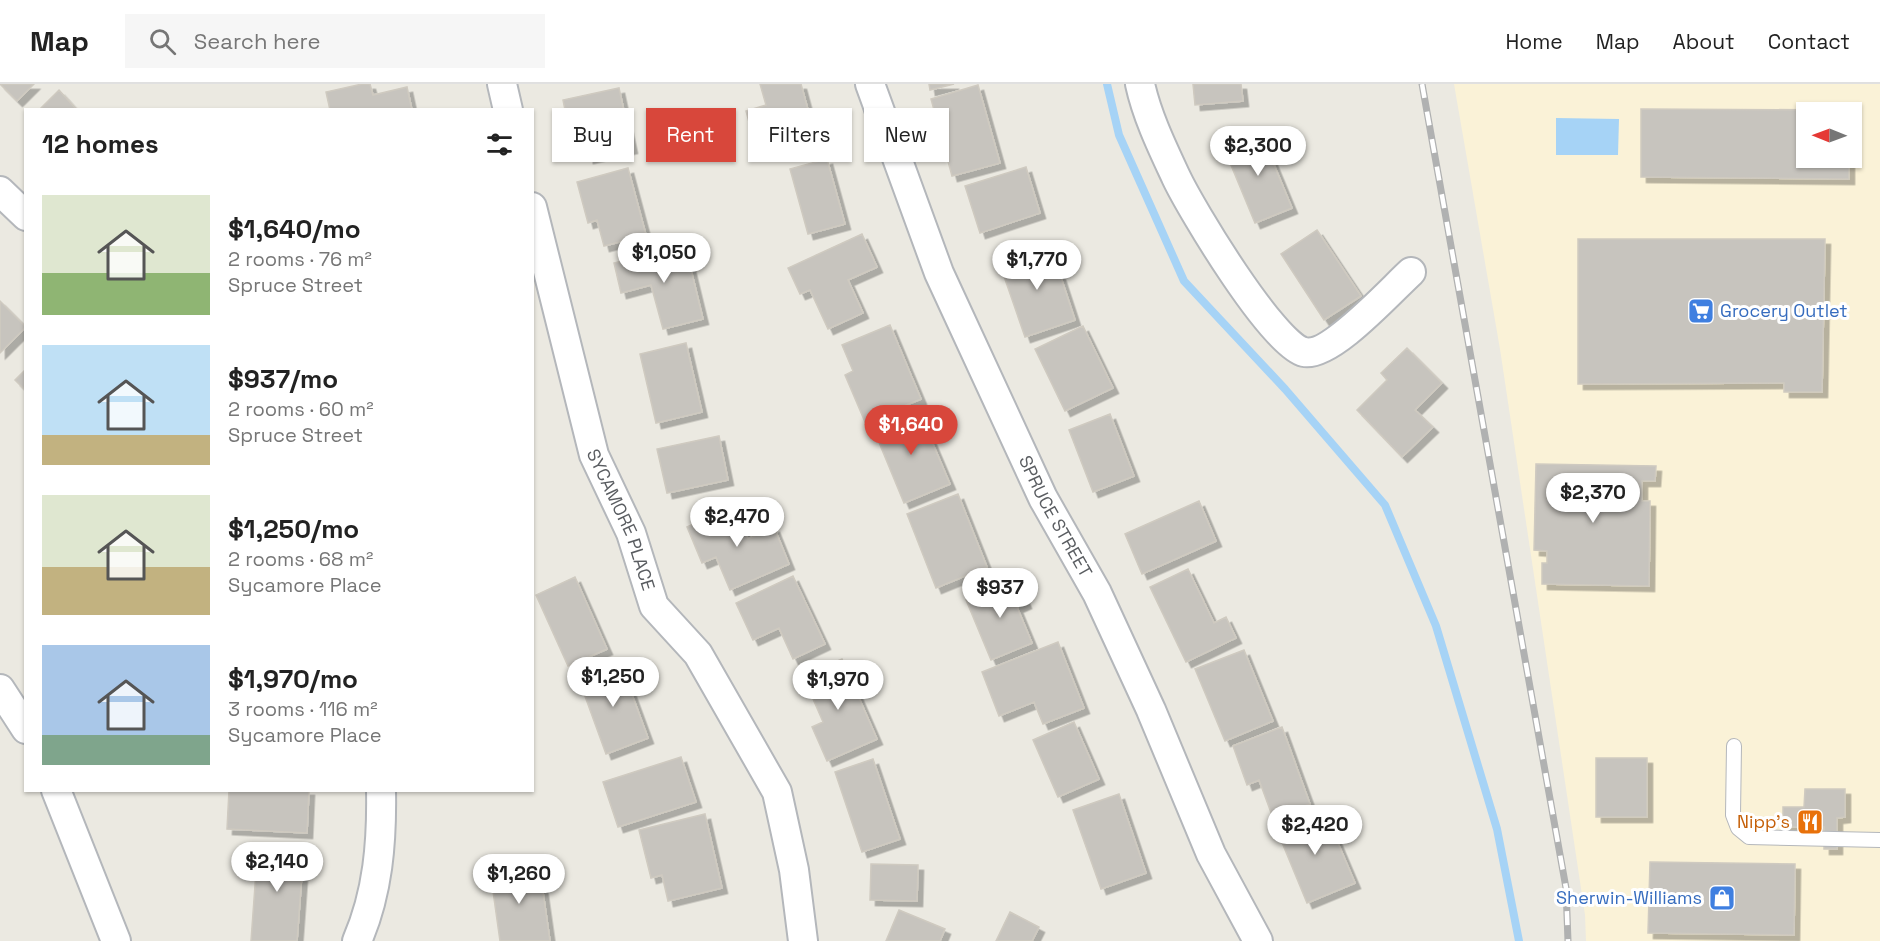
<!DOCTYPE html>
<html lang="en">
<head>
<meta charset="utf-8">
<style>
  :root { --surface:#fff; --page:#f6f6f6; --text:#222; --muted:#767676; --line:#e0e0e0; --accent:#d8473b }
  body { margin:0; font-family:"Space Grotesk",sans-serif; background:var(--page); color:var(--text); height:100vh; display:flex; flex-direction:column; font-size:22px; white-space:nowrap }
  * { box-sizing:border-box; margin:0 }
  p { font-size:20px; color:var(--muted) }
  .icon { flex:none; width:33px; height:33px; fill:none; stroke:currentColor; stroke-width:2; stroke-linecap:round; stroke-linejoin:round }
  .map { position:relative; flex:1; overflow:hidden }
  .side { position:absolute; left:24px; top:24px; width:510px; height:684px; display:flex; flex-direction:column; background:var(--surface); border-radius:0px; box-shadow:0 2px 4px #0004 }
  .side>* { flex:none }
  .guide { position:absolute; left:552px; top:24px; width:570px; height:54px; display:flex; gap:12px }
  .needle { width:39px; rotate:271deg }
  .controls { position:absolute; left:1796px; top:18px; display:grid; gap:12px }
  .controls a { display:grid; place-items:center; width:66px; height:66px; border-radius:0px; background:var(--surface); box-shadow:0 2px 4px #0004; font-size:30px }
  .price { position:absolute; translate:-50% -51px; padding:0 14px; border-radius:21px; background:#fff; color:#222; font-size:20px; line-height:39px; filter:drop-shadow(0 2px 3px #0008) }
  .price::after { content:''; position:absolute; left:50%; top:36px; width:18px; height:14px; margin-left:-9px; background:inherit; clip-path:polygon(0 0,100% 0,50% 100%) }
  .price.current { background:var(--accent); color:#fff }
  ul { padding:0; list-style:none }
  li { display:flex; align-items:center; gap:18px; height:150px; padding:0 18px }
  li span { display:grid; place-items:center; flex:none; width:168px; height:120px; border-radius:0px; color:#555 }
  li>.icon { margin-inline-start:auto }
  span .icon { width:72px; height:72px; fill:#fffc; stroke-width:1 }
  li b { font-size:26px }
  h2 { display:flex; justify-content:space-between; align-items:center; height:72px; padding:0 18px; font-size:26px }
  .tag { padding:0 21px; border-radius:0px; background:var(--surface); box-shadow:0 2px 4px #0004; font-size:21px; line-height:54px }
  .tag.current { background:var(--accent); color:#fff }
  header { display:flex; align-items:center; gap:36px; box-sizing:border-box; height:84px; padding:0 30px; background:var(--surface); border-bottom:2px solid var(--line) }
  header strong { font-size:28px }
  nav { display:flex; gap:33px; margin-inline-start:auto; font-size:21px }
  .search { width:420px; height:54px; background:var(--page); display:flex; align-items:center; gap:15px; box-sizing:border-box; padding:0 21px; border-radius:0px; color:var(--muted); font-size:22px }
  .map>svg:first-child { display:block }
  .commercial { fill:#faf2d7; fill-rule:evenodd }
  .water { fill:#a6d3f6 }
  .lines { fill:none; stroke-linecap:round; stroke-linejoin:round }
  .stream { stroke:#a6d3f6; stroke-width:8 }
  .building { fill:#c7c4be; stroke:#cfcac0; stroke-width:1.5; filter:url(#shadow) }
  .service-casing { stroke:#b4b7bb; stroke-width:16 }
  .minor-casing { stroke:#b4b7bb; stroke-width:32 }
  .service { stroke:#fff; stroke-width:14 }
  .minor { stroke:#fff; stroke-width:28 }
  .rail-casing { stroke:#b0b1b1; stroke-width:7 }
  .rail { stroke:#fff; stroke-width:4.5; stroke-dasharray:14; stroke-linecap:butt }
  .labels { text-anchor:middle; stroke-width:6; stroke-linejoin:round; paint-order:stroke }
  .shop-label { font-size:18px; fill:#366cbe; stroke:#fff; text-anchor:start }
  .street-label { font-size:18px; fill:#5a5d61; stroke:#fff }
  .food-label { font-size:18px; fill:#c56008; stroke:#fff; text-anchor:end }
</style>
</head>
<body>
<header>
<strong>Map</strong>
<div class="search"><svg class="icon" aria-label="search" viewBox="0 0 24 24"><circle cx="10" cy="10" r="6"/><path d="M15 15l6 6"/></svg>Search here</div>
<nav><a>Home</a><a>Map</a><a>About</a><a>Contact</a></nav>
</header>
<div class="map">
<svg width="1880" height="857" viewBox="0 0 1880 857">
  <defs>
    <filter id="shadow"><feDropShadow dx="5.5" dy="5.5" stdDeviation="0" flood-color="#0004"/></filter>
  </defs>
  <rect width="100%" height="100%" fill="#ebe9e1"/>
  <path class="commercial" d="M1454,0H1880V857H1586L1585,831L1500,265ZM1806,28H1851V74H1806Z"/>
  <path class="water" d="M1556,34L1619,35L1618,71H1556Z"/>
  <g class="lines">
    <path class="stream" d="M1107,0L1119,51L1184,197L1285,305L1385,421L1436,542L1497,745L1519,857"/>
  </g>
  <path class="building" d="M0,0H34L17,17Z
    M362,0H370L373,11L407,3L412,26H330L326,8Z
    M760,0H801L814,48L756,64L746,27L766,21Z
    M929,0H954L930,6Z
    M1193,0H1241L1243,17L1195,21Z
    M978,1L1000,79L952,92L931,15Z
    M619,4L632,64L588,74L584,52L571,55L563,16Z
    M59,6L77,26H39Z
    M1641,25L1849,26V28H1806V74H1849V95L1641,93Z
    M1260,47L1292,124L1255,139L1223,62Z
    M827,75L845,140L808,150L790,85Z
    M1026,83L1040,129L980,149L965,102Z
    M628,84L646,151L604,162L597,136L588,139L577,98Z
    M1317,146L1361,212L1324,236L1281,170Z
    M862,150L877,183L848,196L863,229L828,245L810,206L800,210L788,184Z
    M1578,155H1825L1822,308H1784V299L1578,300Z
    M1050,160L1075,236L1025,253L999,178Z
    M685,161L703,235L663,245L651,201L621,209L614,179Z
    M0,217L26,243L0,269Z
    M890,241L921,315L865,338L845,291L853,287L842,261Z
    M1083,242L1113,304L1065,327L1035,265Z
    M686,259L702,328L656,339L640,270Z
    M1407,264L1442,299L1415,326L1433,343L1402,373L1357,326L1387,296L1381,289Z
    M26,285V307L15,296Z
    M918,325L950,400L904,419L873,344Z
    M1110,330L1134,392L1093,408L1069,346Z
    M719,352L728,396L667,409L657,365Z
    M1536,380L1656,382L1655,397H1642V417H1650L1649,502L1542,500V479H1547V467L1534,466Z
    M958,410L987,483L936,504L907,430Z
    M1199,417L1216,457L1142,490L1125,450Z
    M734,422L748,455L774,443L789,480L730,506L716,473L702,479L687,443Z
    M1188,485L1214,539L1226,533L1236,554L1186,578L1150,503Z
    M793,492L825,560L793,575L779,544L753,556L736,519Z
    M575,493L607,565L568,582L536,511Z
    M1016,495L1026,519L1017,523L1032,559L991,576L966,516Z
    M1058,558L1084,624L1043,640L1034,618L999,632L982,588Z
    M1244,566L1273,637L1225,657L1195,585Z
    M842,575L877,655L827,677L812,643L823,638L803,592Z
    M620,578L648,654L606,670L578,593Z
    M1074,638L1099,695L1058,713L1033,656Z
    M1282,643L1310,720L1273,734L1259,696L1247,701L1233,662Z
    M681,673L696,718L618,743L603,698Z
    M1596,674H1647V733H1596Z
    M873,675L900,755L862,768L835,688Z
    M1805,705H1845V733L1837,734V765H1824V743H1783V723H1804Z
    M229,706H309L307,749L227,745Z
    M1119,710L1146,789L1101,805L1073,726Z
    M1323,724L1355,799L1307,819L1276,744Z
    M705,730L722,804L668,817L662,791L651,794L639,746Z
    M258,760L304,763L297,857H251Z
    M1650,778L1795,780L1794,851L1648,849Z
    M871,780L918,781L917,817L870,816Z
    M528,781L530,795L541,794L550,857H500L490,786Z
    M899,826L945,845L940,857H886Z
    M1010,828L1039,843L1032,857H996Z"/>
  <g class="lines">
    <defs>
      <path id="service" d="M1734,662L1733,731L1738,744L1749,753L1880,756"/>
      <g id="minor">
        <path d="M502,0L508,26"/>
        <path id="s1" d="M870,0L939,189L1043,414L1097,509L1151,626L1211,770L1258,857"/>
        <path d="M1140,0C1147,32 1162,63 1176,93C1191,125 1273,261 1304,268C1330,274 1391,206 1411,188"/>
        <path d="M0,107L26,132"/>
        <path id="s2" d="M532,123L594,371L631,449L654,522L698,570L777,708L794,786L803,857"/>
        <path d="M0,605L26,645"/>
        <path d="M56,706L116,857"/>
        <path d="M357,857C378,809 382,758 381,706"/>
      </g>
    </defs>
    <use href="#service" class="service-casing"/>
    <use href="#minor" class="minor-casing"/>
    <use href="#service" class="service"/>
    <use href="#minor" class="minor"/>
    <defs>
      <path id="rail" d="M1422,0L1566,804L1568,857"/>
    </defs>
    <use href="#rail" class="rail-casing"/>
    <use href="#rail" class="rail"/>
  </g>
  <defs>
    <symbol id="supermarket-square" viewBox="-11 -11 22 22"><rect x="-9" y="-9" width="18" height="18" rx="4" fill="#3f7fe0" stroke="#fff"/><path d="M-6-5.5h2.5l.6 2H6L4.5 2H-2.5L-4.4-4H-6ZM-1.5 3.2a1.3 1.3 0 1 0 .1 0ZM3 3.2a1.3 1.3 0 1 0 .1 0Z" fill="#fff"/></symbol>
    <symbol id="restaurant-square" viewBox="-11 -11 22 22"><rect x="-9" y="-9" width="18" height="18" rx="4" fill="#e8710a" stroke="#fff"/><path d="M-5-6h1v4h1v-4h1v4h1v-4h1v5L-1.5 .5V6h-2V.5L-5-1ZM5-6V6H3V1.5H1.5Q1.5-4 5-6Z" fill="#fff"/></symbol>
    <symbol id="shop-square" viewBox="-11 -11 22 22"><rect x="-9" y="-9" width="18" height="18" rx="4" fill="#3f7fe0" stroke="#fff"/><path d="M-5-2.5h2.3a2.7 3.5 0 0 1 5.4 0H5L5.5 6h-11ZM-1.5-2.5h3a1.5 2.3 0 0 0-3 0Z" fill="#fff"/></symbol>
  </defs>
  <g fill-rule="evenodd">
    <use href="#supermarket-square" x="1686" y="212" width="30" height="30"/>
    <use href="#restaurant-square" x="1795" y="723" width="30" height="30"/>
    <use href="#shop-square" x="1707" y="799" width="30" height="30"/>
  </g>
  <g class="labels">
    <g class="shop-label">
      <text x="1720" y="233">Grocery Outlet</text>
      <text x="1702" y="820" text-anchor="end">Sherwin-Williams</text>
    </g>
    <g class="street-label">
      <text dy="6" stroke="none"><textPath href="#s1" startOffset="471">SPRUCE STREET</textPath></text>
      <text dy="6" stroke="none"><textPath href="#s2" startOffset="326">SYCAMORE PLACE</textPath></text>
    </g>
    <g class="food-label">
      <text x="1790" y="744">Nipp's</text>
    </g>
  </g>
</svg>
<div class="controls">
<a><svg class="needle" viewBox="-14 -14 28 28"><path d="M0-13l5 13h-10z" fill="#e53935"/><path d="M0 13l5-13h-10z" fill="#767676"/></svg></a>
</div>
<b class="price" style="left:1258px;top:93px">$2,300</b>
<b class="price" style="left:664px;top:200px">$1,050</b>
<b class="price" style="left:1037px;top:207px">$1,770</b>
<b class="price current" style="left:911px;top:372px">$1,640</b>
<b class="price" style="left:1593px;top:440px">$2,370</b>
<b class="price" style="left:737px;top:464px">$2,470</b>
<b class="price" style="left:1000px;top:535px">$937</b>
<b class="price" style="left:613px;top:624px">$1,250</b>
<b class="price" style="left:838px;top:627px">$1,970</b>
<b class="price" style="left:1315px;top:772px">$2,420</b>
<b class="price" style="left:277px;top:809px">$2,140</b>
<b class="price" style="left:519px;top:821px">$1,260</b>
<div class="guide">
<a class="tag">Buy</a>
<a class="tag current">Rent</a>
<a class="tag">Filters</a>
<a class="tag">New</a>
</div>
<section class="side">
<h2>12 homes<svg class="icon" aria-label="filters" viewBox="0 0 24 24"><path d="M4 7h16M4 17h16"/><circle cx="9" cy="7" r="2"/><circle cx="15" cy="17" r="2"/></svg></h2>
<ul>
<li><span style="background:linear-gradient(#dfe7d0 65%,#8fb573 0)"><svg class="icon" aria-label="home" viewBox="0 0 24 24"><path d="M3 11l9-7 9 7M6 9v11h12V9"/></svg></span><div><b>$1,640/mo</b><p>2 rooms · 76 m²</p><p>Spruce Street</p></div></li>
<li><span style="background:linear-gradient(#bfe0f5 75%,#c2b280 0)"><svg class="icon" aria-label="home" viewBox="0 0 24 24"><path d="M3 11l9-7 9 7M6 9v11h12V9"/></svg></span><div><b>$937/mo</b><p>2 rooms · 60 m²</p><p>Spruce Street</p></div></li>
<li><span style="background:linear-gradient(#dfe7d0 60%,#c2b280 0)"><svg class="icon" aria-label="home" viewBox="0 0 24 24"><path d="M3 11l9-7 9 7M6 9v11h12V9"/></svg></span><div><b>$1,250/mo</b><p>2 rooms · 68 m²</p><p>Sycamore Place</p></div></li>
<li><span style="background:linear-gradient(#a9c7e8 75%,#7fa58c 0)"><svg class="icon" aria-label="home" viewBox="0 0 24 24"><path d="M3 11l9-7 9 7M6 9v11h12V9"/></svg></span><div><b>$1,970/mo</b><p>3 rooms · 116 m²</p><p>Sycamore Place</p></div></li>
</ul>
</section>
</div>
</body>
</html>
